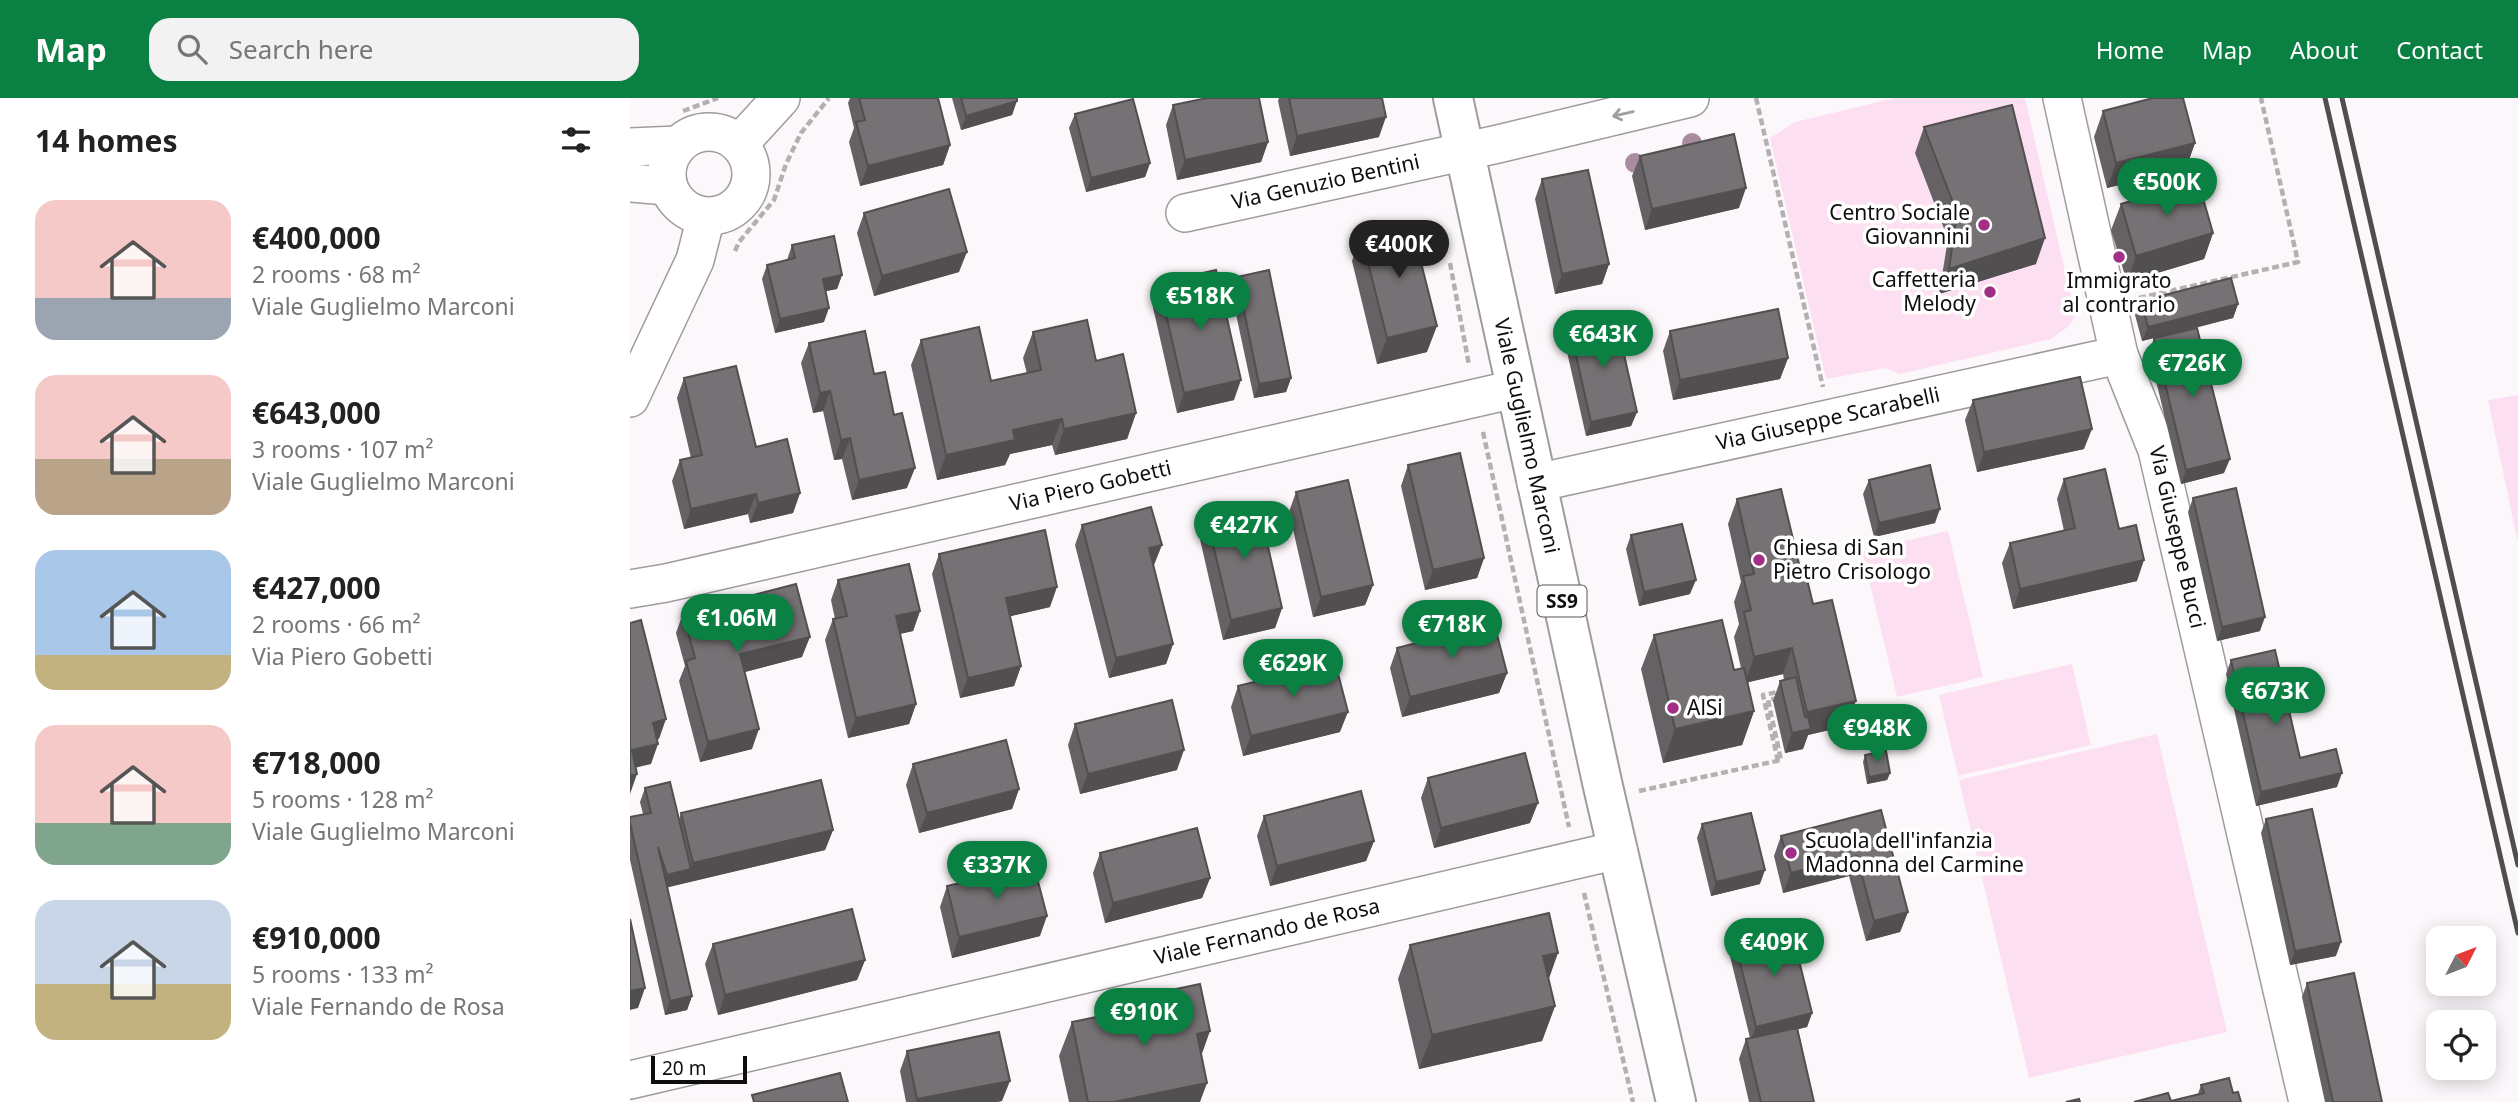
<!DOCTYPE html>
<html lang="en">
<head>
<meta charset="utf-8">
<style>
  :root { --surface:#fff; --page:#f2f2f2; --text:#222; --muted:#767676; --accent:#0b8043 }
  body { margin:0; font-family:"Noto Sans",sans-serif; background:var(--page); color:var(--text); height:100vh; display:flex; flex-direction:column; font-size:26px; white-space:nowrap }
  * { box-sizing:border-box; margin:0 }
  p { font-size:23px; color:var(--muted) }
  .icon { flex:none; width:38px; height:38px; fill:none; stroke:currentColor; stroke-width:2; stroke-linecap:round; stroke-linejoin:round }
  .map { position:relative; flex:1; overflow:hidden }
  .panel { display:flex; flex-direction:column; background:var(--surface); width:630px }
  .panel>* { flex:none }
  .needle { width:46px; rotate:48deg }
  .buttons { position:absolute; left:1796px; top:828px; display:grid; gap:14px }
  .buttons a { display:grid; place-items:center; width:70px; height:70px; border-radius:14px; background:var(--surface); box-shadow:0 4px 18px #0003; font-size:35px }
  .scale { position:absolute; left:21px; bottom:18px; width:96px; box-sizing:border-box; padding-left:7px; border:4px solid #0f0e0f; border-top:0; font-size:19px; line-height:24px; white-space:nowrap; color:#0f0e0f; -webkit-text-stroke:5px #fff; paint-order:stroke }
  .price { position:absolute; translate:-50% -60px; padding:0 16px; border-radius:24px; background:var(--accent); color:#fff; font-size:23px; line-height:46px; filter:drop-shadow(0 2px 4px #0008) }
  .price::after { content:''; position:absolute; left:50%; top:42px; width:21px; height:16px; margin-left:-10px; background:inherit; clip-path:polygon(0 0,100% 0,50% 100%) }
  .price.selected { background:#222; color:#fff }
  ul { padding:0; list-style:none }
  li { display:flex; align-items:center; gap:21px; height:175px; padding:0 35px }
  li span { display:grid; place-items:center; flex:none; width:196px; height:140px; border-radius:21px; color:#555 }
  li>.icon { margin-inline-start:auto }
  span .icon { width:84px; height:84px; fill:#fffc; stroke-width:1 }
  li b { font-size:30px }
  h2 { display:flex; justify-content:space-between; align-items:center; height:84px; padding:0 35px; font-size:30px }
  header { display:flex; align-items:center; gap:42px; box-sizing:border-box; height:98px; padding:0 35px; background:var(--accent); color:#fff }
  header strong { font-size:33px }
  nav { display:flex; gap:38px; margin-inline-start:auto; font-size:24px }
  .search { width:490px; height:63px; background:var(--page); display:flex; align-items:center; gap:18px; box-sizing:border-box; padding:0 24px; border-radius:21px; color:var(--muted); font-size:26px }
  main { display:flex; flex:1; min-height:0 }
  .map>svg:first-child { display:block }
  .green { fill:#fce0f2 }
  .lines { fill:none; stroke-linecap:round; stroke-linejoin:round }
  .street-casing { stroke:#9f9b9e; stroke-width:40 }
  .primary-casing { stroke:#9f9b9e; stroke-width:42 }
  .path { stroke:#b4b0b2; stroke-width:4.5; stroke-dasharray:7 3.5; stroke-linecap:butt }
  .street { stroke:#fff; stroke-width:37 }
  .primary { stroke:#fff; stroke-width:38 }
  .rail { stroke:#4f4d4e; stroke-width:5 }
  .tree { fill:#aa8ca1 }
  .wall { fill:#656164 }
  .shaded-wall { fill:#524f51 }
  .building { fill:#757174; stroke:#524f51; stroke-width:2 }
  .oneway { stroke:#9f9f9f }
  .poi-dot { fill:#a22e88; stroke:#fff; stroke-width:2.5 }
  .labels { text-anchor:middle; stroke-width:7; stroke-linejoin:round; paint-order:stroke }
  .shield { fill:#fff; stroke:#575657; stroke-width:2 }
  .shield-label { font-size:19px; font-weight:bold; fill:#0f0e0f }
  .street-label { font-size:21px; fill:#0f0e0f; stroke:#fff }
  .poi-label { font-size:21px; fill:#0f0e0f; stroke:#fff; text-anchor:start }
</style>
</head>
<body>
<header>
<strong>Map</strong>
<div class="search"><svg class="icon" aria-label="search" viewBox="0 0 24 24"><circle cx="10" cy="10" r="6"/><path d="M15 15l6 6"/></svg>Search here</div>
<nav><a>Home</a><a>Map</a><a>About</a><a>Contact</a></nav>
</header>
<main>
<section class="panel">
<h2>14 homes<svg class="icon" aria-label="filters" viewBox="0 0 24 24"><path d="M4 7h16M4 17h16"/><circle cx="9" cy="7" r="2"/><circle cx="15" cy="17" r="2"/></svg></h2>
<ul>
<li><span style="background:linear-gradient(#f6c9c9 70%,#9aa5b1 0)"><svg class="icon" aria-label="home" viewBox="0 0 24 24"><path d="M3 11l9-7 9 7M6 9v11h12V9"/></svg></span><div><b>€400,000</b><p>2 rooms · 68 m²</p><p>Viale Guglielmo Marconi</p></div></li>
<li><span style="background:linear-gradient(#f6c9c9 60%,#b9a48a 0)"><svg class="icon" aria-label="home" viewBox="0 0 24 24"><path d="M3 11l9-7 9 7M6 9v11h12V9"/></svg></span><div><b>€643,000</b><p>3 rooms · 107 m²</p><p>Viale Guglielmo Marconi</p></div></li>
<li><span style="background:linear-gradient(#a9c7e8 75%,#c2b280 0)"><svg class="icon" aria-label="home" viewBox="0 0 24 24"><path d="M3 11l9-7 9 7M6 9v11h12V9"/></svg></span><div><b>€427,000</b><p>2 rooms · 66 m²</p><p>Via Piero Gobetti</p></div></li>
<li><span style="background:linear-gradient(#f6c9c9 70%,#7fa58c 0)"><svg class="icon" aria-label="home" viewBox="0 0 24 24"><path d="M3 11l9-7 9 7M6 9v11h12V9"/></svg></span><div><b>€718,000</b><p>5 rooms · 128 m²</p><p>Viale Guglielmo Marconi</p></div></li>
<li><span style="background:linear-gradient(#c9d6e8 60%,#c2b280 0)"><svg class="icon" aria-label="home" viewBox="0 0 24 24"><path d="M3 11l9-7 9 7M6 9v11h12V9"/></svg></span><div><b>€910,000</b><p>5 rooms · 133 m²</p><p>Viale Fernando de Rosa</p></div></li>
</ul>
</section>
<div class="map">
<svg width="1888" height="1004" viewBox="0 0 1888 1004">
  <rect width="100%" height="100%" fill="#fcf7fa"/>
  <path class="green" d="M1265,0H1395L1442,203L1447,206L1448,214L1439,228L1421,241L1270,276L1256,270L1196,281L1140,40L1165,24Z
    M1888,297V445L1858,302Z
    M1318,433L1353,579L1267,599L1232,453Z
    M1442,566L1461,647L1328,678L1309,597Z
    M1527,636L1597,934L1399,980L1329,682Z"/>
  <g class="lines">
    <defs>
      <g id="street">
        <path id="s1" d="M1432,0L1489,257L1527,352L1678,1004"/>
        <circle cx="79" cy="76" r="42"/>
        <path d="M109,46L151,0"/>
        <path d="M0,49L48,47"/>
        <path d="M0,85L37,88"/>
        <path id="s2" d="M555,115L868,46L1060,0"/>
        <path d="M0,300L65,162L76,119"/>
        <path id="s3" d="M906,385L1489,257"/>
        <path id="s4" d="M0,491L36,485L885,291"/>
        <path id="s5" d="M0,982L988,752"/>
      </g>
      <g id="primary">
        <path id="s6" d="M823,0L972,684L1046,1004"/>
      </g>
    </defs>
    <use href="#street" class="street-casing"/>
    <use href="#primary" class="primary-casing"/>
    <path class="path" d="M1126,0L1193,289
      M53,13L88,0
      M105,153L109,144L144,102L156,66L171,35L199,0
      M820,165L839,267
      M1509,200L1668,164L1631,0
      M853,334L939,729
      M1148,663L1133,597L1148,594
      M1009,693L1151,662L1138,602L1148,600
      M954,795L1003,1004"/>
    <use href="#street" class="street"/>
    <use href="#primary" class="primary"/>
    <path class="rail" d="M1695,0L1888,835
      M1712,0L1888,767"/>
  </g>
  <g class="tree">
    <circle cx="1062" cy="45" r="10"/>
    <circle cx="1005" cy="65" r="10"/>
  </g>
  <path class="wall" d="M220,0H308L320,47L313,67L230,88L219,44L224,30L218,5Z
    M322,0H387L382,17L331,32Z
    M649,0H752L749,39L660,58L648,3Z
    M543,7L638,44L631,64L547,82L536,27Z
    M1473,13L1565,45L1556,70L1477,90L1464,39Z
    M445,16L520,65L515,79L456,94L439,30Z
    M1294,29L1406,166L1309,196L1318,141L1285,55Z
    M1010,58L1109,110L1015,132L1002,78Z
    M912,81L979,166L972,186L925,196L905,101Z
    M1491,106L1583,135L1574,161L1497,184L1481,132Z
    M234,115L329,174L244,198L227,135Z
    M731,137L797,254L747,266L722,163Z
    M162,147L212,177L207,191L195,193L194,224L145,235L132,181L137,167L157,162Z
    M607,179L661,280L656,294L624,300L601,193Z
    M529,185L604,302L547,315L522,205Z
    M1511,203L1608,206L1603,220L1538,237L1594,375L1551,386L1519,254L1524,240L1512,243L1505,217Z
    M940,231L1007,314L1001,328L956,338L935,245Z
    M1040,233L1158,260L1150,281L1043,302L1033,253Z
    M403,234L466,263L506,315L497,341L425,357L422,347L380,356L375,367L307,382L281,267L291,242L361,283L397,276L393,260Z
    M179,245L244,276L264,317L277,390L222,402L212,361L204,362L193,313L183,315L171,265Z
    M54,280L126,349L170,395L163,415L120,425L118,416L54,431L42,383L50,362L61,360L47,300Z
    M1343,302L1454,351L1347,374L1335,322Z
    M778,367L854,460L847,480L795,492L771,388Z
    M1434,381L1489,431L1507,483L1383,511L1372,465L1380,445L1434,433L1427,401Z
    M1239,382L1305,425L1244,439L1233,396Z
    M666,394L743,487L735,507L683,519L659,414Z
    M1563,400L1630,533L1587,543L1558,414Z
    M1107,401L1170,470L1183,506L1216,628L1178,637L1173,651L1155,655L1143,603L1150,583L1154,582L1153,576L1118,584L1124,613L1112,647L1033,665L1011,571L1024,537L1104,572L1111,570L1104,539L1109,526L1104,504L1111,484L1098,426Z
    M576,417L652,510L645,530L593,542L569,437Z
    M452,427L524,467L523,468L543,546L536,566L479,580L445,447Z
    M1001,437L1060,496L1009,508L996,451Z
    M309,456L420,509L380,518L391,568L384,588L330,600L302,476Z
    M208,482L290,513L283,533L270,536L286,606L279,626L218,640L195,542L203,521H205L201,502Z
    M53,515L172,559L115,574L122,651L70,664L49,583L55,568L46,535Z
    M767,550L877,575L869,595L772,619L760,570Z
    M1601,562L1670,660L1707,689L1626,708L1596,576Z
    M608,588L710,634L613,658L601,609Z
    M445,626L547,672L450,696L438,647Z
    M1235,657L1260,675L1257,682L1237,686L1233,664Z
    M283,666L389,691L382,711L289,735L276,687Z
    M798,680L900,725L804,750L791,700Z
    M15,690L49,722L51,715L203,732L195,752L37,789L62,898L57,912L35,917L0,762V719L13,716L10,704Z
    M1251,712L1278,814L1270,834L1236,843L1219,778L1153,795L1144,758L1151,738Z
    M634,718L744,743L736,763L640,788L627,738Z
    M1636,721L1706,858L1660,867L1631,735Z
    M1072,726L1130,786L1081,798L1067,740Z
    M470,755L580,780L572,800L475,825L463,775Z
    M317,788L410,838L322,860L310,809Z
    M1105,844L1182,915L1177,929L1168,931L1184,1004H1119L1109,961L1116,941L1120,940L1100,858Z
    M83,846L235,862L227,882L88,917L75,866Z
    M780,847L918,881L925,908L912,943L789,971L768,881Z
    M1677,885L1752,1004H1695L1672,899Z
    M527,895L572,957L570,1004H439L429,958L442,924L522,907Z
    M277,953L372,1003L366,1004H276L270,973Z
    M1571,987L1603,995L1541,1003L1568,996Z"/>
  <path class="shaded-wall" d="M387,3L382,17L331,32L336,18Z
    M756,19L749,39L660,58L667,38Z
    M638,44L631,64L547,82L555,62Z
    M1565,45L1556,70L1477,90L1486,65Z
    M320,47L313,67L230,88L238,68Z
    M520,65L515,79L456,94L461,80Z
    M1116,90L1109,110L1015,132L1022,111Z
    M1583,135L1574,161L1497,184L1506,158Z
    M1415,140L1406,166L1309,196L1319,171Z
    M337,154L329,174L244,198L252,178Z
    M979,166L972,186L925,196L932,176Z
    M212,177L207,191L187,195L193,181Z
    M1608,206L1603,220L1512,243L1518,229Z
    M199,210L194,224L145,235L150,221Z
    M807,228L797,254L747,266L757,240Z
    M1158,260L1150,281L1043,302L1050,282Z
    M661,280L656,294L624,300L629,286Z
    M611,282L604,302L547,315L554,295Z
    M200,293L193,313L183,315L190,295Z
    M1007,314L1001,328L956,338L961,324Z
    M506,315L497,341L425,357L434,331Z
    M432,321L422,347L380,356L375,367L307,382L316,357L383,332Z
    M1462,331L1454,351L1347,374L1354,354Z
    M220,340L212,361L204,362L211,342Z
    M1600,361L1594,375L1551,386L1556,372Z
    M285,370L277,390L222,402L229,382Z
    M170,395L163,415L120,425L128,405Z
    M126,396L118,416L54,431L61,411Z
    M1310,411L1305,425L1244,439L1249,425Z
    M532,447L524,467L511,470L519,450Z
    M854,460L847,480L795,492L803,472Z
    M1514,462L1507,483L1383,511L1390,491Z
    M1066,482L1060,496L1009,508L1014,494Z
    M743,487L735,507L683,519L691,499Z
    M427,489L420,509L369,521L376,500Z
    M652,510L645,530L593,542L601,522Z
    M290,513L283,533L259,538L266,518Z
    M1635,519L1630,533L1587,543L1592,529Z
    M180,539L172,559L103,577L110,556Z
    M543,546L536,566L479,580L486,560Z
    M1162,550L1153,576L1115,585L1124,559Z
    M391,568L384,588L330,600L338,580Z
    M877,575L869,595L772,619L780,599Z
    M1226,603L1216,628L1178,637L1173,651L1155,655L1162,635L1170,633L1177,614Z
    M286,606L279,626L218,640L226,620Z
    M1124,613L1112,647L1033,665L1045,631Z
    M718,614L710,634L613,658L621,638Z
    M36,621L29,641L16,645L23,625Z
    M129,631L122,651L70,664L78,644Z
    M28,646L21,666L0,671L2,652Z
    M554,652L547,672L450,696L458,676Z
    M1260,675L1257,682L1237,686L1239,679Z
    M1712,675L1707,689L1626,708L1631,694Z
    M7,676L0,696V678Z
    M389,691L382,711L289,735L297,715Z
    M908,705L900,725L804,750L811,730Z
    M203,732L195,752L56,785L63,765Z
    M744,743L736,763L640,788L647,768Z
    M1227,758L1219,778L1153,795L1161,775Z
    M61,771L56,785L31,791L37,777Z
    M1135,772L1130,786L1081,798L1086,784Z
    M580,780L572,800L475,825L483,805Z
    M1278,814L1270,834L1236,843L1244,823Z
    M417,818L410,838L322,860L329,839Z
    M1711,844L1706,858L1660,867L1665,853Z
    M928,855L916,889L913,858Z
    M235,862L227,882L88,917L95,897Z
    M15,890L8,910L0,912V893Z
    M62,898L57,912L35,917L40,903Z
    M925,908L912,943L789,971L802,937Z
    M1182,915L1177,929L1120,943L1126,929Z
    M580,933L568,967L567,936Z
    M380,983L372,1003L366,1004H286L287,1001Z
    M577,985L570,1004H484Z"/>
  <path class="building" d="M229,0H308L320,47L238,68L226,24L235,22Z
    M331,0H387V3L336,18Z
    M577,0H629L638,44L555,62L543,7Z
    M659,0H752L756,19L667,38Z
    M1523,0H1553L1565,45L1486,65L1473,13Z
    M503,1L520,65L461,80L445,16Z
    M1382,7L1415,140L1319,171L1327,115L1294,29Z
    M1104,36L1116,90L1022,111L1010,58Z
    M958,72L979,166L932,176L912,81Z
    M1568,83L1583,135L1506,158L1491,106Z
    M319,91L337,154L252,178L234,115Z
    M781,125L807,228L757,240L731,137Z
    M204,138L212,177L193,181L199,210L150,221L137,167L165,160L162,147Z
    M586,172L611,282L554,295L529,185Z
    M639,172L661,280L629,286L607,179Z
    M1601,180L1608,206L1518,229L1511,203Z
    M1148,211L1158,260L1050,282L1040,233Z
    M986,221L1007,314L961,324L940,231Z
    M457,222L466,263L493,256L506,315L434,331L432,321L383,332L385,342L316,357L291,242L349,229L361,283L411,272L403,234Z
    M1567,230L1600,361L1556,372L1524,240Z
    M235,233L244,276L255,274L264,317L272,315L285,370L229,382L220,340L211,342L200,293L190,295L179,245Z
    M106,268L126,349L157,341L170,395L128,405L126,396L61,411L50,362L72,357L54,280Z
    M1450,279L1462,331L1354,354L1343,302Z
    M830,355L854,460L803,472L778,367Z
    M1300,367L1310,411L1249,425L1239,382Z
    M1475,371L1489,431L1506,427L1514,462L1390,491L1380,445L1445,430L1434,381Z
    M718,382L743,487L691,499L666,394Z
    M1606,390L1635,519L1592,529L1563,400Z
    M1151,391L1170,470L1174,469L1183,506L1202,502L1226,603L1177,614L1162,550L1124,559L1114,514L1121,512L1113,478L1124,476L1107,401Z
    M628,405L652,510L601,522L576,417Z
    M521,409L532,447L519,450L543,546L486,560L452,427Z
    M1052,426L1066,482L1014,494L1001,437Z
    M415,432L427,489L376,500L391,568L338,580L309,456Z
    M279,466L290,513L266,518L286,606L226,620L203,521L217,518L208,482Z
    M166,486L180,539L110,556L129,631L78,644L56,563L65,560L53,515Z
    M11,522L36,621L23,625L28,646L2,652L7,676L0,678V525Z
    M1092,522L1104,572L1114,570L1124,613L1045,631L1024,537Z
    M864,525L877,575L780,599L767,550Z
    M1645,552L1670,660L1706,651L1712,675L1631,694L1601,562Z
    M705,564L718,614L621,638L608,588Z
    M1166,579L1175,619H1178L1181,631L1162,635L1150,583Z
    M542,602L554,652L458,676L445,626Z
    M376,642L389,691L297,715L283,666Z
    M1256,653L1260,675L1239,679L1235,657Z
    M895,655L908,705L811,730L798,680Z
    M191,682L203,732L63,765L51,715Z
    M40,684L61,771L37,777L28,749L62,898L40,903L0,725V719L21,715L15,690Z
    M731,693L744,743L647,768L634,718Z
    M1682,711L1711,844L1665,853L1636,721Z
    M1251,712L1278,814L1244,823L1227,758L1161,775L1151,738Z
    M1121,715L1135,772L1086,784L1072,726Z
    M567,730L580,780L483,805L470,755Z
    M404,768L417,818L329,839L317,788Z
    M222,811L235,862L95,897L83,846Z
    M919,815L928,855L913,858L925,908L802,937L780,847Z
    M0,821L15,890L0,893Z
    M1161,830L1182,915L1126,929L1105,844Z
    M1724,875L1752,1004H1703L1677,885Z
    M570,886L580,933L567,936L577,985L484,1004H458L442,924L529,906L527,895Z
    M1167,930L1184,1004H1131L1116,941Z
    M369,934L380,983L287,1001L277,953Z
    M210,975L218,1004H124L122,997Z
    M1599,980L1603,995L1608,994L1611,1004H1504L1538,995L1541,1003L1574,995L1571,987Z
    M1449,1001L1450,1004H1436Z"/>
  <defs><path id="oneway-shaft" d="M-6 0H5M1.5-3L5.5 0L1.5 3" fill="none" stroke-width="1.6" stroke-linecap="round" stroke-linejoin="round" transform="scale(1.75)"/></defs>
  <use class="oneway" href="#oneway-shaft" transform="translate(993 16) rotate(167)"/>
  <g class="poi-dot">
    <circle cx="1354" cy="127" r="7"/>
    <circle cx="1489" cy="159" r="7"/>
    <circle cx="1360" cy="194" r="7"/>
    <circle cx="1129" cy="462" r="7"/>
    <circle cx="1043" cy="610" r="7"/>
    <circle cx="1161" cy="755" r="7"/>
  </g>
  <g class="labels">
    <rect class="shield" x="907.5" y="487.5" width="49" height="31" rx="5"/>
    <g class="shield-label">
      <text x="932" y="510">SS9</text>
    </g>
    <g class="street-label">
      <text dy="7" stroke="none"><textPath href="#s2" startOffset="144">Via Genuzio Bentini</textPath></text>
      <text dy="7" stroke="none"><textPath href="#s3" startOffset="299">Via Giuseppe Scarabelli</textPath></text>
      <text dy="7" stroke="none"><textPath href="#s6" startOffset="346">Viale Guglielmo Marconi</textPath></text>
      <text dy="7" stroke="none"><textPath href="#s4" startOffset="472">Via Piero Gobetti</textPath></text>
      <text dy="7" stroke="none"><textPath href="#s1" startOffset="455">Via Giuseppe Bucci</textPath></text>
      <text dy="7" stroke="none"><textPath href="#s5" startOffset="654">Viale Fernando de Rosa</textPath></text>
    </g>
    <g class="poi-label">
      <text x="1340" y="122" text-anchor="end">Centro Sociale<tspan x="1340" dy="24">Giovannini</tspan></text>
      <text x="1346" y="189" text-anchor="end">Caffetteria<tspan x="1346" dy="24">Melody</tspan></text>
      <text x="1489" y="190" text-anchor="middle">Immigrato<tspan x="1489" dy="24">al contrario</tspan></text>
      <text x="1143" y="457">Chiesa di San<tspan x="1143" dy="24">Pietro Crisologo</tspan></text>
      <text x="1057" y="617">AlSi</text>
      <text x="1175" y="750">Scuola dell'infanzia<tspan x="1175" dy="24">Madonna del Carmine</tspan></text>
    </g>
  </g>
</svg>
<div class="buttons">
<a><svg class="needle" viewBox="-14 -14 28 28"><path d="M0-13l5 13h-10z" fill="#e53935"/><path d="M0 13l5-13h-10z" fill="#767676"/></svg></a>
<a><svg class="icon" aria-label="locate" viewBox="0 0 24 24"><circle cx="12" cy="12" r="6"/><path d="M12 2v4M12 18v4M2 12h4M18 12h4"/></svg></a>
</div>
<div class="scale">20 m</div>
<b class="price" style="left:1537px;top:120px">€500K</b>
<b class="price selected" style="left:769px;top:182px">€400K</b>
<b class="price" style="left:570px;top:234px">€518K</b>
<b class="price" style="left:973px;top:272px">€643K</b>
<b class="price" style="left:1562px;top:301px">€726K</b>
<b class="price" style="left:614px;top:463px">€427K</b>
<b class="price" style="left:107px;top:556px">€1.06M</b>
<b class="price" style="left:822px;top:562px">€718K</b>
<b class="price" style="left:663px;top:601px">€629K</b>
<b class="price" style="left:1645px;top:629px">€673K</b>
<b class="price" style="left:1247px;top:666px">€948K</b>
<b class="price" style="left:367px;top:803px">€337K</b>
<b class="price" style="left:1144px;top:880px">€409K</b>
<b class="price" style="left:514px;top:950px">€910K</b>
</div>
</main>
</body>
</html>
